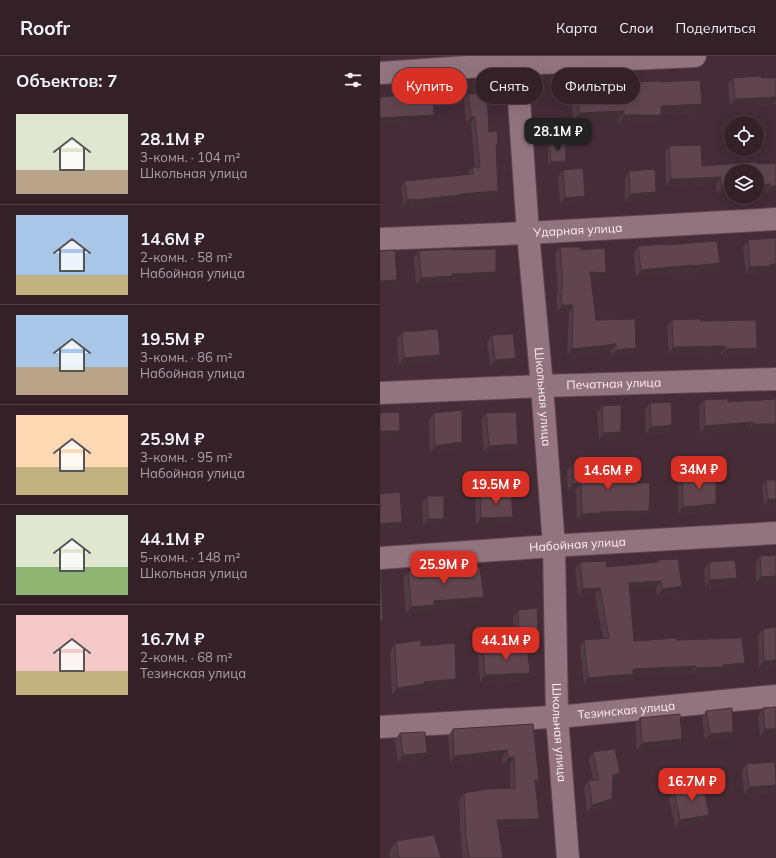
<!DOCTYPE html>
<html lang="ru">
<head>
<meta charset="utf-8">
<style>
  :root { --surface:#342128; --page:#3c2930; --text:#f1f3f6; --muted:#a9a3a8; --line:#4e3e45; --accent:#d93025 }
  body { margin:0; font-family:Mulish,sans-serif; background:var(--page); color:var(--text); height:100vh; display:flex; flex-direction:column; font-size:15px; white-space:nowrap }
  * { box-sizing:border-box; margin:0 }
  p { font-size:13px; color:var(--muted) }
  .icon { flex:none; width:22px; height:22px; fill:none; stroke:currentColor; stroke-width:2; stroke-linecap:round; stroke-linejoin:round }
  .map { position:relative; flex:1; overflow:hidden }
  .drawer { display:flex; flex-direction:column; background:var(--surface); width:380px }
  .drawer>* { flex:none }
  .top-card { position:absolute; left:12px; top:12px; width:324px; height:36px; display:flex; gap:8px }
  .fabs { position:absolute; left:344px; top:60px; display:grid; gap:8px }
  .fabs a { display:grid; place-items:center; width:40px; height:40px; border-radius:50%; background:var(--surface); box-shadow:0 4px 16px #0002,0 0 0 1px var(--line); font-size:20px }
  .price { position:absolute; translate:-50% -34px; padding:0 9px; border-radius:8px; background:var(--accent); color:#fff; font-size:13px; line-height:26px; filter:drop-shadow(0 1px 2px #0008) }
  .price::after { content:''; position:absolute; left:50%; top:24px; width:12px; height:9px; margin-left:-6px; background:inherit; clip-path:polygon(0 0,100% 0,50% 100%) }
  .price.active { background:#222; color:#fff }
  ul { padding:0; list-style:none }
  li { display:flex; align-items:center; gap:12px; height:100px; padding:0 16px }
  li+li { border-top:1px solid var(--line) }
  li span { display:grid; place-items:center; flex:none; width:112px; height:80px; border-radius:0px; color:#555 }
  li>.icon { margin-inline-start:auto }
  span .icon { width:48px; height:48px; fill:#fffc; stroke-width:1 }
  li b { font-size:17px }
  h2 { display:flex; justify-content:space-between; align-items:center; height:48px; padding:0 16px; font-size:17px }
  .pill { padding:0 14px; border-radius:18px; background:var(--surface); box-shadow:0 4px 16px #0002,0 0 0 1px var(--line); font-size:14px; line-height:36px }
  .pill.active { background:var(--accent); color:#fff }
  header { display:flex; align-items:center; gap:24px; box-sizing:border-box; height:56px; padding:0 20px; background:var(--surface); border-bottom:1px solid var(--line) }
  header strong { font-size:19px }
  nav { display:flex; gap:22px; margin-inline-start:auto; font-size:14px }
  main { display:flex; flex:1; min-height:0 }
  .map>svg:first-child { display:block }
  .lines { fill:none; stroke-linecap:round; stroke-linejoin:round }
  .minor-casing { stroke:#5e4951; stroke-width:24 }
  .minor { stroke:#92747e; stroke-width:22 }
  .wall { fill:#533b44 }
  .shaded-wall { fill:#433037 }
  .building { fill:#60454f; stroke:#433037 }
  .labels { text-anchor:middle; stroke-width:4; stroke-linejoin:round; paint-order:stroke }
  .street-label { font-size:12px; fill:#fef0f5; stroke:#452c36 }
</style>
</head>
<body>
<header>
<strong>Roofr</strong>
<nav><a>Карта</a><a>Слои</a><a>Поделиться</a></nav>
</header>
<main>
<section class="drawer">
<h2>Объектов: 7<svg class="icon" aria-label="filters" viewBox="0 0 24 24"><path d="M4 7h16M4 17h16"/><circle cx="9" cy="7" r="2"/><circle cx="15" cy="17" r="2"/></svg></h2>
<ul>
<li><span style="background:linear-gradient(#dfe7d0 70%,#b9a48a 0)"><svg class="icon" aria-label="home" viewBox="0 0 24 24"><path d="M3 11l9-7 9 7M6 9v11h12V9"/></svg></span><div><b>28.1M ₽</b><p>3-комн. · 104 m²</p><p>Школьная улица</p></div></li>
<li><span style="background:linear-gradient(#a9c7e8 75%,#c2b280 0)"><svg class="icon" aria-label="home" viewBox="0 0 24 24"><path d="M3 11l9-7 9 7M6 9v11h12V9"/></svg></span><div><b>14.6M ₽</b><p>2-комн. · 58 m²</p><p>Набойная улица</p></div></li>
<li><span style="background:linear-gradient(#a9c7e8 65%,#b9a48a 0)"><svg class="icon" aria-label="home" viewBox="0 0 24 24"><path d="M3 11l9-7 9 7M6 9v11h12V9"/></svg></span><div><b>19.5M ₽</b><p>3-комн. · 86 m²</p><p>Набойная улица</p></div></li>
<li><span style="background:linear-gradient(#ffd9b3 65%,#c2b280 0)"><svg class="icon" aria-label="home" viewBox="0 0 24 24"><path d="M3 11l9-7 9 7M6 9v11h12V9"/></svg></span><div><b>25.9M ₽</b><p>3-комн. · 95 m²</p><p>Набойная улица</p></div></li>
<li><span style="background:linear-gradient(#dfe7d0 65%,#8fb573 0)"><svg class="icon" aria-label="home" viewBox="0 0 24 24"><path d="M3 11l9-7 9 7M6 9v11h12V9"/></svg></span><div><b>44.1M ₽</b><p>5-комн. · 148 m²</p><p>Школьная улица</p></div></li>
<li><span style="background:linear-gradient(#f6c9c9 70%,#c2b280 0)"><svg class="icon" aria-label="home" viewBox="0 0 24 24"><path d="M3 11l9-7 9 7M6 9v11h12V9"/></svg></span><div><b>16.7M ₽</b><p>2-комн. · 68 m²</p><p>Тезинская улица</p></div></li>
</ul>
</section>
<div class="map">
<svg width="396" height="802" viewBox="0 0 396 802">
  <rect width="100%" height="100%" fill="#452c36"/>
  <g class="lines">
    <defs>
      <g id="minor">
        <path id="s1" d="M136,0L148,177L162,330L174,490L177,661L188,802"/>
        <path d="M0,17L116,9L315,0"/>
        <path id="s2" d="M0,183L148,177L396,163"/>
        <path id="s3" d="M0,337L162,330L396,323"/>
        <path id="s4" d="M0,502L187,489L396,477"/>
        <path id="s5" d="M0,671L188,660L396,640"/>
      </g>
    </defs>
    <use href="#minor" class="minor-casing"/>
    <use href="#minor" class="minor"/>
  </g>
  <path class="wall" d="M353,22H396V50H393V48L350,50L348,29Z
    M197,26L221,27L280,26L317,56L281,58V59L275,67L238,68V64L193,65L191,35Z
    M88,38L109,76L118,88L116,91L114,142L77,144L76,146L31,151V149L23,150L21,131L25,125L88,119V117L92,111H95L91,67H86L84,44Z
    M170,88L183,108L168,109V92Z
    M289,90L322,110L376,108L396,136L385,137V135L351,115V137L337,138L336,128L286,130L285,97Z
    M183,114L200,147L180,148L178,121Z
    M249,115L271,143L245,145V122Z
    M396,182V215H387L386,217L366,218L363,191L368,184Z
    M286,189L340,207L335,214L306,217V216L256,221L254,197L258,190Z
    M180,191L201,194L221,224L211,223L216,264L251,299L231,301V295L187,300L189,256H178L176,240L178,237L175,198Z
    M39,195L116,216L111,223L68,225L67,227L36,229L34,202Z
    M292,264L321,265L377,292L372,299L341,300V297L289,298L287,271Z
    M22,276L55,306L19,309L17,283Z
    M112,279L131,309L110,310L107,286Z
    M324,344L348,346L396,375H368V373L320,377L319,351Z
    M270,347L292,369L287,376L266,378L265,354Z
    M222,350L241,376L236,383L219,384L217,357Z
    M54,357L82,386L77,393L50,397L49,364Z
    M106,357L138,388L133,395L104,396L101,364Z
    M192,408L228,427L264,462L216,463L215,464H197L196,434L188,435L187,415Z
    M302,420L331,455L298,458V427Z
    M386,424H396V448L384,449L382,430Z
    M100,437L133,461L128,468L96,469L95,444Z
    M47,440L64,463L59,470H43L42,447Z
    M396,499V526L376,527V506L380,500Z
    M278,504L297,537L277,540L276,532L250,533L254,585L297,584L360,614L339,616L338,618H312V617L252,620L248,625L204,629L200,591L204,584L223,583L215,539L198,540L195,513L200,506L227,511L277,506Z
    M329,506L352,529L325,531L324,513Z
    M53,514L104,541L100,548L52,552L49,556L26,558L23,522L28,515Z
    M138,554L153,586H134L133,561Z
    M383,573L396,611L379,612L378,580Z
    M15,588L71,630L40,633L39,634L12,639L10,595Z
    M103,592L145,624L100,626L98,599Z
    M396,651V679L380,680L378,659L383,652Z
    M326,655L349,683L325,685L322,662Z
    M260,662L298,690L257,694L255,669Z
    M153,668L155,729L154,770L118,771L123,802H83L81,788L79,744L84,737L130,732V708L123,709L122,701L70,707L68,680L73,673Z
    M20,677L42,704L18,706L15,684Z
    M213,696L235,724L233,725L232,743L228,750L207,756L204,731L209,724H213L209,703Z
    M366,708L392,736L364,738L362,715Z
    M294,735L324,766L295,771L289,742Z
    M16,785L61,802H10L9,795Z"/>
  <path class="shaded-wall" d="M396,41V43L393,48L350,50L355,43Z
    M396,46V50H393Z
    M322,48L317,56L275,58L281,50Z
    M244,55L238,64L193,65L199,57Z
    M54,59L49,66L0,69V62Z
    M244,59H281L275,67L238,68Z
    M91,61H95L91,67H86Z
    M186,105L183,108L168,109L171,106Z
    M341,121L336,128L286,130L291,123Z
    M390,128L385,135H377V129Z
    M351,130V137L337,138L342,131Z
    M390,130H396V136L385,137Z
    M118,135L114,142L77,144L76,146L31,151L35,144L80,138Z
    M276,136L271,143L245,145L250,138Z
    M205,140L200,147L180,148L185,142Z
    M35,143L31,149L23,150L27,144Z
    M340,207L335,214L306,217L311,210Z
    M391,208H396V215H387L386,217L366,218L370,211Z
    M311,209L306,216L256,221L261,214Z
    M116,216L111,223L68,225L67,227L36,229L41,222L72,218Z
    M210,216L226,217L221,224L205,223Z
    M17,224L12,231L0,232V225Z
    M182,249H193L189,256H178Z
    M236,288L231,295L187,300L192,293Z
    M346,290L341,297L289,298L293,291Z
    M256,292L251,299L231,301L236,294Z
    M377,292L372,299L341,300L346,293Z
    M60,299L55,306L19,309L24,302Z
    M136,302L131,309L110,310L115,304Z
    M373,366L368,373L320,377L325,370Z
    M373,368H396V375H368Z
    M292,369L287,376L266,378L271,371Z
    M0,375H20L13,384H0Z
    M241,376L236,383L219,384L223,377Z
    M82,386L77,393L50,397L55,390Z
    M138,388L133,395L104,396L109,390Z
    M201,427L196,434L188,435L193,428Z
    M388,443H396V448L384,449Z
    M336,448L331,455L298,458L303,451Z
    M269,455L264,462L216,463L215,464H197L202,458L220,456Z
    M133,461L128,468L96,469L101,462Z
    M48,463H64L59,470H43Z
    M22,466L17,473L0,475V468Z
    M396,520V526L376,527L381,521Z
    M357,522L352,529L325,531L330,524Z
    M281,525L276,532L244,534L249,527Z
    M302,530L297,537L277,540L282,533Z
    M220,532L215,539L198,540L203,533Z
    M104,541L100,548L52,552L49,556L26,558L31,551L54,545Z
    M3,564L0,569V565Z
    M139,579H158L153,586H134Z
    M396,604V611L379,612L384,605Z
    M365,607L360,614L339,616L338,618H312L316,612Z
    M316,610L312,617L252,620L248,625L204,629L208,622L253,613Z
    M150,617L145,624L100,626L105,619Z
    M76,623L71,630L40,633L39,634L12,639L17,632L44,626Z
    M385,673H396V679L380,680Z
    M353,676L349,683L325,685L330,678Z
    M302,683L298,690L257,694L262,687Z
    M127,694L122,701L70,707L74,700Z
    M47,697L42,704L18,706L23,699Z
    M134,701L130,708L123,709L128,702Z
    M240,717L235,724L228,726L233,719Z
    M155,724H159L154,731Z
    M396,729V730L392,736L364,738L369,731Z
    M232,743L228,750L207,756L212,749Z
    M329,759L324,766L295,771L300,764Z
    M159,763L154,770L112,771L117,764Z"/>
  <path class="building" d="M381,20V22H396V41L355,43L353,22Z
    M320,24L322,48L281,50V59H244V55L199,57L197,26L221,25V27L280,25V26Z
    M53,37L54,59L0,62V41Z
    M88,38H107L109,76L117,75L118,88H116L118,135L80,138V139L35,144V143L27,144L25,125L93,118L92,111H100L95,61H91Z
    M185,87L186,105L171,106L170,88Z
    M321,89L322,110L376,106V108L396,107V130H390V128L377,129V115H351V130L342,131L341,121L291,123L289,90Z
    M203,112L205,140L185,142L183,114Z
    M275,113L276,136L250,138L249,115Z
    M396,182V208H391V210L370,211L368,184Z
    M337,185L340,207L311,210V209L261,214L258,190L286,188V189Z
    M180,191H200L201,194L225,192L226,217L210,216L216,264L255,263L256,292L236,294V288L192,293L193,249H182L181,233H183Z
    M70,193V194L116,193V216L72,218V220L41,222L39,195Z
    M15,194L17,224L0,225V195Z
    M321,263V265L376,264L377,292L346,293V290L293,291L292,264Z
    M58,273L60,299L24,302L22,276Z
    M133,278L136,302L115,304L112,279Z
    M348,343V346L396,343V368H373V366L325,370L324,344Z
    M291,346L292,369L271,371L270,347Z
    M241,349V376L223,377L222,350Z
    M82,354V386L55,390L54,357Z
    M19,356L20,375H0V357Z
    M136,356L138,388L109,390L106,357Z
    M227,405L228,427H270L269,455L220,456V457L202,458L201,427L193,428L192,408Z
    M336,418V448L303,451L302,420Z
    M386,424H396V443H388Z
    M131,435L133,461L101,462L100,437Z
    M20,436L22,466L0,468V438Z
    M47,440H64V463H48Z
    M396,499V520L381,521L380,500Z
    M298,503L302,530L282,533L281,525L249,527L254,585L297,582V584L362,582L365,607L343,609V611L316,612V610L253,613V618L208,622L204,584L229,582L220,532L203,533L200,506L226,505L227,511L279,506L278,504Z
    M355,504L357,522L330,524L329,506Z
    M100,511L104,541L54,545V549L31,551L28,515L53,513V514Z
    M0,515H1L3,564L0,565Z
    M157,552L158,579H139L138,554Z
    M396,571V604L384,605L383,573Z
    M41,584V590L75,587L76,623L44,626V628L17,632L15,588Z
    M147,590L150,617L105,619L103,592Z
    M396,651V673H385L383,652Z
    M352,652L353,676L330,678L326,655Z
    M300,658L302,683L262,687L260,662Z
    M153,668L159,724H155L159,763L117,764L123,802H89L86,781L84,737L107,733L135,732L134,701L128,702L127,694L74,700L73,673Z
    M45,676L47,697L23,699L20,677Z
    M235,693L240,717L233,719L232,743L212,749L209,724H219L213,696Z
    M395,706L396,729L369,731L366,708Z
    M323,728L329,759L300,764L294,735Z
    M54,779L61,802H19L16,785Z"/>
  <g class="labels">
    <g class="street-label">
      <text dy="4" stroke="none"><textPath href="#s2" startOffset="198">Ударная улица</textPath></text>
      <text dy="4" stroke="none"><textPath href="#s3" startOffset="234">Печатная улица</textPath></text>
      <text dy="4" stroke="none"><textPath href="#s1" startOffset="342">Школьная улица</textPath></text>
      <text dy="4" stroke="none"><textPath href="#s4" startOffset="198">Набойная улица</textPath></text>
      <text dy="4" stroke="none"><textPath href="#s5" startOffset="247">Тезинская улица</textPath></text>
      <text dy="4" stroke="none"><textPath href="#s1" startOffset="678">Школьная улица</textPath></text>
    </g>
  </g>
</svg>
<div class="fabs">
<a><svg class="icon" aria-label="locate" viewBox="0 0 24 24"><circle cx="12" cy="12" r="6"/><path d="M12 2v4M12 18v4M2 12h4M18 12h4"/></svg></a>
<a><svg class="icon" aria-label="layers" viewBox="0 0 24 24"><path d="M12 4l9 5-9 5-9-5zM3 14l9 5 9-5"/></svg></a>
</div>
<b class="price active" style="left:178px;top:96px">28.1M ₽</b>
<b class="price" style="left:319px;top:434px">34M ₽</b>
<b class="price" style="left:228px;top:435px">14.6M ₽</b>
<b class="price" style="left:116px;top:449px">19.5M ₽</b>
<b class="price" style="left:64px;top:529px">25.9M ₽</b>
<b class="price" style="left:126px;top:605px">44.1M ₽</b>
<b class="price" style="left:312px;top:746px">16.7M ₽</b>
<div class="top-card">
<a class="pill active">Купить</a>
<a class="pill">Снять</a>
<a class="pill">Фильтры</a>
</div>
</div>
</main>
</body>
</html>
